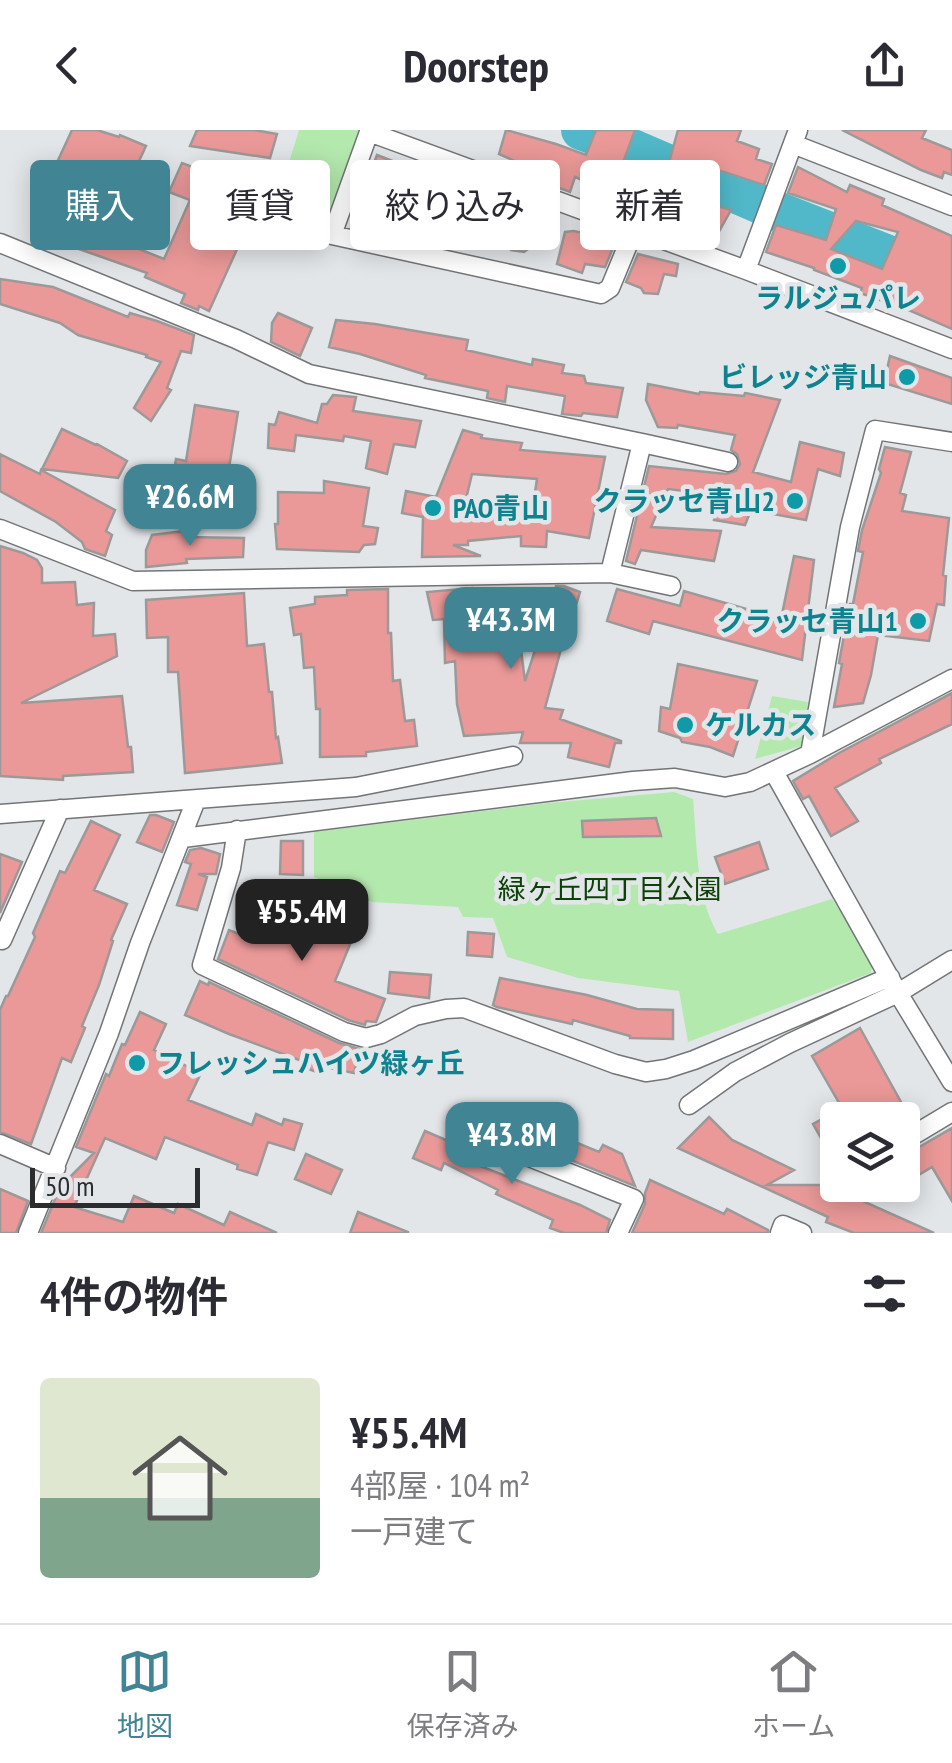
<!DOCTYPE html>
<html lang="ja">
<head>
<meta charset="utf-8">
<style>
  :root { --surface:#fff; --page:#f7f7f7; --text:#2b2b33; --muted:#7c7c81; --line:#e1e1e2; --accent:#418494 }
  body { margin:0; font-family:"PT Sans Narrow","Noto Sans JP",sans-serif; background:var(--page); color:var(--text); height:100vh; display:flex; flex-direction:column; font-size:38px; white-space:nowrap }
  * { box-sizing:border-box; margin:0 }
  p { font-size:32px; color:var(--muted) }
  .icon { flex:none; width:55px; height:55px; fill:none; stroke:currentColor; stroke-width:2; stroke-linecap:round; stroke-linejoin:round }
  .map { position:relative; height:1103px; overflow:hidden }
  .panel { display:flex; flex-direction:column; background:var(--surface); flex:1 }
  .panel>* { flex:none }
  .banner { position:absolute; left:30px; top:30px; width:892px; height:90px; display:flex; gap:20px }
  .tools { position:absolute; left:820px; top:972px; display:grid; gap:20px }
  .tools a { display:grid; place-items:center; width:100px; height:100px; border-radius:10px; background:var(--surface); box-shadow:0 5px 25px #0003; font-size:50px }
  .scale { position:absolute; left:30px; bottom:25px; width:170px; box-sizing:border-box; padding-left:10px; border:5px solid #2b2c2d; border-top:0; font-size:28px; line-height:35px; white-space:nowrap; color:#2b2c2d; -webkit-text-stroke:8px #e3e6e9; paint-order:stroke }
  .price { position:absolute; translate:-50% -85px; padding:0 22px; border-radius:20px; background:var(--accent); color:#fff; font-size:32px; line-height:65px; filter:drop-shadow(0 2px 5px #0008) }
  .price::after { content:''; position:absolute; left:50%; top:60px; width:30px; height:22px; margin-left:-15px; background:inherit; clip-path:polygon(0 0,100% 0,50% 100%) }
  .price.active { background:#222; color:#fff }
  ul { padding:0; list-style:none }
  li { display:flex; align-items:center; gap:30px; height:250px; padding:0 40px }
  li+li { border-top:2px solid var(--line) }
  li span { display:grid; place-items:center; flex:none; width:280px; height:200px; border-radius:10px; color:#555 }
  li>.icon { margin-inline-start:auto }
  span .icon { width:120px; height:120px; fill:#fffc; stroke-width:1 }
  li b { font-size:42px }
  h2 { display:flex; justify-content:space-between; align-items:center; height:120px; padding:0 40px; font-size:42px }
  .tag { padding:0 35px; border-radius:10px; background:var(--surface); box-shadow:0 5px 25px #0003; font-size:35px; line-height:90px }
  .tag.active { background:var(--accent); color:#fff }
  header { display:flex; justify-content:space-between; align-items:center; height:130px; padding:0 40px; background:var(--surface); font-size:45px; font-weight:800 }
  .tabs { display:flex; justify-content:space-around; align-items:center; height:140px; border-top:2px solid var(--line); background:var(--surface); font-size:28px; color:var(--muted) }
  .tabs a { display:grid; justify-items:center; gap:5px }
  .tabs .active { color:var(--accent) }
  .map>svg:first-child { display:block }
  .green { fill:#b4e9ae }
  .lines { fill:none; stroke-linecap:round; stroke-linejoin:round }
  .river { stroke:#50b8c8; stroke-width:40 }
  .building { fill:#ea9998; stroke:#9d9999; stroke-width:2.5; fill-rule:evenodd }
  .street-casing { stroke:#727476; stroke-width:21 }
  .street { stroke:#fff; stroke-width:18 }
  .culture-dot { fill:#0f9aa8; stroke:#e3e6e9; stroke-width:4 }
  .labels { text-anchor:middle; stroke-width:9; stroke-linejoin:round; paint-order:stroke }
  .culture-label { font-size:28px; font-weight:bold; fill:#0d838f; stroke:#e3e6e9; text-anchor:end }
  .park-label { font-size:28px; fill:#0d4207; stroke:#e3e6e9 }
</style>
</head>
<body>
<header><svg class="icon" aria-label="back" viewBox="0 0 24 24"><path d="M15 5l-7 7 7 7"/></svg>Doorstep<svg class="icon" aria-label="share" viewBox="0 0 24 24"><path d="M12 15V3M7 8l5-5 5 5M5 13v7h14v-7"/></svg></header>
<div class="map">
<svg width="952" height="1103" viewBox="0 0 952 1103">
  <rect width="100%" height="100%" fill="#e3e6e9"/>
  <path class="green" d="M299,0H365L323,102L271,90Z
    M772,566L808,572L802,616L755,629Z
    M674,662L693,669C697,711 696,768 718,804L832,769L873,831L871,843L688,912L679,861L578,848L507,827L493,788L463,787L458,777L372,772L314,747V702L548,673Z"/>
  <g class="lines">
    <path class="river" d="M581,0L635,20L779,82L952,150"/>
  </g>
  <path class="building" d="M72,0H97L119,7L120,5L146,16L126,59L136,63L126,82L105,100L126,108L124,113L164,129L190,70L169,62L182,33L255,60L240,104L243,106L209,181L199,176L198,180L181,173L185,164L145,147L147,143L62,113L61,118L35,110L48,70L41,67Z
    M197,0H254L277,4L270,28L190,16Z
    M506,0L556,14L586,25L596,0H635L621,38L663,54L678,0H741L737,11L759,19L756,29L772,34L764,55L703,35L691,68L731,80L712,114L687,105L690,96L647,79L648,74L611,69V62L575,47L570,62L540,51L544,43L516,40L517,32L499,24Z
    M842,0H926L922,8L952,20V45L944,42L942,48L921,40Z
    M377,25L474,63L470,56L543,86L532,116L524,122L511,120L492,90L489,96L401,64L387,104L352,94Z
    M798,37L847,62L850,55L884,69L882,75L952,106V199L911,181L860,163L862,158L814,140V138L766,122L776,95L826,110L836,79L788,63ZM856,91L898,102L882,139L831,119Z
    M574,101L611,110L608,117L613,118L605,137L585,134L582,143L557,134L565,102Z
    M638,124L678,134L676,146L664,144L658,164L644,163L641,158L626,152Z
    M0,149L53,157L128,187L130,183L157,191L194,205L191,223L181,221L167,258L171,260L151,291L134,278L161,232L146,227L147,225L78,205L60,193L0,174Z
    M278,183L312,198L300,226L271,212L272,193Z
    M336,190L375,194L468,210L466,220L532,235L533,229L564,235L562,243L584,246L586,253L623,258L617,287L583,283L581,286L562,284L565,266L507,256L505,272L487,268L488,261L425,248L426,245L360,224L329,217Z
    M890,226L952,248V274L884,253Z
    M648,254L699,264L700,262L744,266L745,263L780,270L753,342L791,352L800,312L844,323L840,346L818,339L806,390L751,380L745,395L714,390L719,365L668,359L651,397L721,401L714,431L641,420L635,434L626,431L649,336L726,344L736,341L740,334L737,324L731,320L735,305L678,295L677,298L658,297L646,270Z
    M333,265L356,267L353,281L421,291L415,317L394,314L387,344L366,338L371,311L344,306L343,311L296,305L294,321L268,318L269,294L275,295L279,282L317,293L322,274H327Z
    M195,275L238,282L229,338L243,340L239,363L172,353L176,329L186,331Z
    M62,299L96,315L97,314L127,331L118,348L42,339Z
    M463,300L482,305L481,308L522,313L520,320L605,327L589,408L547,401L546,417L521,416V406L468,411V415H453L481,426L422,427L423,387L402,383L406,361L436,367ZM472,344L537,349L531,388L498,386V384L462,386Z
    M885,317L911,322L900,363L906,365L902,381L949,388L943,445L946,446L944,475L937,474L929,511L878,505L871,545L863,573L834,577L842,534L839,533L845,500L850,474H853L863,422L858,421L862,400L881,343L879,339Z
    M0,324L40,344L41,340L115,380L106,401L112,405L105,426L85,419L82,412L56,392L0,361Z
    M324,351L369,358L363,396L378,398L375,414L364,415L359,422L277,419L275,394H278V362L324,363Z
    M185,401L186,407L244,408L243,427L186,429L187,433L146,437V420L152,405Z
    M0,416L23,423L37,430L42,438V453L75,452L77,475L94,473L93,506L115,504L117,526L21,573L122,566L128,617H131L133,642L63,646V650L0,646Z
    M794,426L814,430L802,530L653,491L649,504L607,491L617,459L680,476L684,461L781,489Z
    M556,456H564L580,462L569,498L567,497L545,578L563,580L560,589L621,611V613H615L609,637L568,627L571,613H520L523,602L464,606L457,574L455,531L445,533L444,489L433,490L427,462L472,458L473,475L515,474L525,551Z
    M388,459V503H391L393,551L400,550L405,591L414,590L417,616L366,622V626L320,627V579H316L314,537L304,538L301,504L294,505L290,478L315,474V467L347,465V460Z
    M244,463L247,516L264,514L269,562H272L276,608L278,607L282,633L185,643L178,542H168V507L147,508L146,470Z
    M678,534L757,551L733,626L710,617L682,612L680,608L659,601L661,577L670,579Z
    M952,563V594L879,629L881,633L835,658L858,691L831,706L809,666L803,669L793,651L839,623Z
    M150,685H156L174,692L162,722L137,712Z
    M656,688L661,706L583,707L582,691Z
    M91,691L120,705L94,760L127,774L111,810L113,811L99,855L82,896L85,898L71,932L62,928L31,1014L0,1002V880L6,866H8L35,807L33,803L60,741L65,743Z
    M281,711H303V745L280,744Z
    M759,712L768,739L725,754L715,727Z
    M201,718L220,724L216,744H198L207,747L197,780L177,775L191,734L185,732L190,720Z
    M0,724L22,732L0,783Z
    M289,776L310,783L308,789L353,807L335,851L385,869L376,892L366,891L365,895L348,890L218,829L229,800L247,807L254,787L281,798Z
    M468,802L494,804L492,827L467,825Z
    M390,842L431,845L429,868L388,863Z
    M500,848L587,865L637,879L673,880V909L630,908V906L573,890L572,894L497,877L493,875Z
    M200,851L208,855L209,852L339,913L360,919L354,943L325,937L322,944L300,936L302,931L229,904L185,885Z
    M140,882L166,894L154,920L201,943L188,970L252,995L256,984L282,995L284,989L302,994L294,1020L268,1012L257,1045L237,1039L238,1035L165,1007L156,1029L105,1008L74,1077L123,1092L134,1066L174,1083L178,1074L224,1095L230,1082L277,1103H41L62,1052H65L94,1023L76,1017L106,944L109,946L122,914L125,915Z
    M860,898L906,981L891,990H838V1038L813,994L842,978L812,926Z
    M507,984L599,1022L603,1015L622,1024L635,1056L499,1001Z
    M709,987L732,1010L794,1040L767,1055H827L934,1103H854L826,1092L828,1087L678,1018Z
    M952,998V1071L932,1037L902,1055V1027Z
    M425,1001L483,1026L480,1036L580,1075L610,1090L606,1103H564L550,1098L553,1090L496,1064L498,1060L444,1033L441,1040L413,1028Z
    M306,1024L342,1040L331,1064L295,1049Z
    M650,1050L724,1084L727,1079L768,1100V1103H632L645,1074V1063Z
    M0,1059L28,1071L16,1103H0Z
    M358,1082L408,1102V1103H350Z"/>
  <g class="lines">
    <defs>
      <path id="street" d="M793,14L952,76
        M634,100L610,158L601,164L332,105L369,2L746,140L952,219
        M0,113L236,209L309,244L642,313L610,443L133,451L0,399
        M746,140L798,0
        M642,313L728,332
        M610,443L671,456
        M810,624L850,397L875,300L952,312
        M774,642L898,863L952,952
        M0,684L356,657L513,626
        M237,700L231,738L202,835L344,902L366,908L381,904L415,886L446,879L464,878L615,934L646,942L666,939L694,930L890,847
        M183,708L633,651L675,648L725,657L750,652L810,624L952,549
        M0,809L2,810L60,679
        M689,975L735,942L790,913L898,863L952,830
        M467,1002L634,1069L618,1103
        M902,1012L952,982
        M0,1014L56,1038
        M28,1103L109,903L140,813L196,670
        M780,1103L783,1095L802,1103"/>
    </defs>
    <use href="#street" class="street-casing"/>
    <use href="#street" class="street"/>
  </g>
  <g class="culture-dot">
    <circle cx="838" cy="136" r="10"/>
    <circle cx="907" cy="247" r="10"/>
    <circle cx="795" cy="371" r="10"/>
    <circle cx="433" cy="378" r="10"/>
    <circle cx="918" cy="491" r="10"/>
    <circle cx="685" cy="595" r="10"/>
    <circle cx="137" cy="933" r="10"/>
  </g>
  <g class="labels">
    <g class="culture-label">
      <text x="838" y="178" text-anchor="middle">ラルジュパレ</text>
      <text x="887" y="257">ビレッジ青山</text>
      <text x="775" y="381">クラッセ青山2</text>
      <text x="453" y="388" text-anchor="start">PAO青山</text>
      <text x="898" y="501">クラッセ青山1</text>
      <text x="705" y="605" text-anchor="start">ケルカス</text>
      <text x="157" y="943" text-anchor="start">フレッシュハイツ緑ヶ丘</text>
    </g>
    <g class="park-label">
      <text x="610" y="769">緑ヶ丘四丁目公園</text>
    </g>
  </g>
</svg>
<div class="tools">
<a><svg class="icon" aria-label="layers" viewBox="0 0 24 24"><path d="M12 4l9 5-9 5-9-5zM3 14l9 5 9-5"/></svg></a>
</div>
<div class="scale">50 m</div>
<b class="price" style="left:190px;top:419px">¥26.6M</b>
<b class="price" style="left:511px;top:542px">¥43.3M</b>
<b class="price active" style="left:302px;top:834px">¥55.4M</b>
<b class="price" style="left:512px;top:1057px">¥43.8M</b>
<div class="banner">
<a class="tag active">購入</a>
<a class="tag">賃貸</a>
<a class="tag">絞り込み</a>
<a class="tag">新着</a>
</div>
</div>
<section class="panel">
<h2>4件の物件<svg class="icon" aria-label="filters" viewBox="0 0 24 24"><path d="M4 7h16M4 17h16"/><circle cx="9" cy="7" r="2"/><circle cx="15" cy="17" r="2"/></svg></h2>
<ul>
<li><span style="background:linear-gradient(#dfe7d0 60%,#7fa58c 0)"><svg class="icon" aria-label="home" viewBox="0 0 24 24"><path d="M3 11l9-7 9 7M6 9v11h12V9"/></svg></span><div><b>¥55.4M</b><p>4部屋 · 104 m²</p><p>一戸建て</p></div></li>
</ul>
</section>
<nav class="tabs">
<a class="active"><svg class="icon" aria-label="map" viewBox="0 0 24 24"><path d="M3 6l6-2 6 2 6-2v14l-6 2-6-2-6 2zM9 4v14M15 6v14"/></svg>地図</a>
<a><svg class="icon" aria-label="saved" viewBox="0 0 24 24"><path d="M7 4h10v16l-5-4-5 4z"/></svg>保存済み</a>
<a><svg class="icon" aria-label="home" viewBox="0 0 24 24"><path d="M3 11l9-7 9 7M6 9v11h12V9"/></svg>ホーム</a>
</nav>
</body>
</html>
